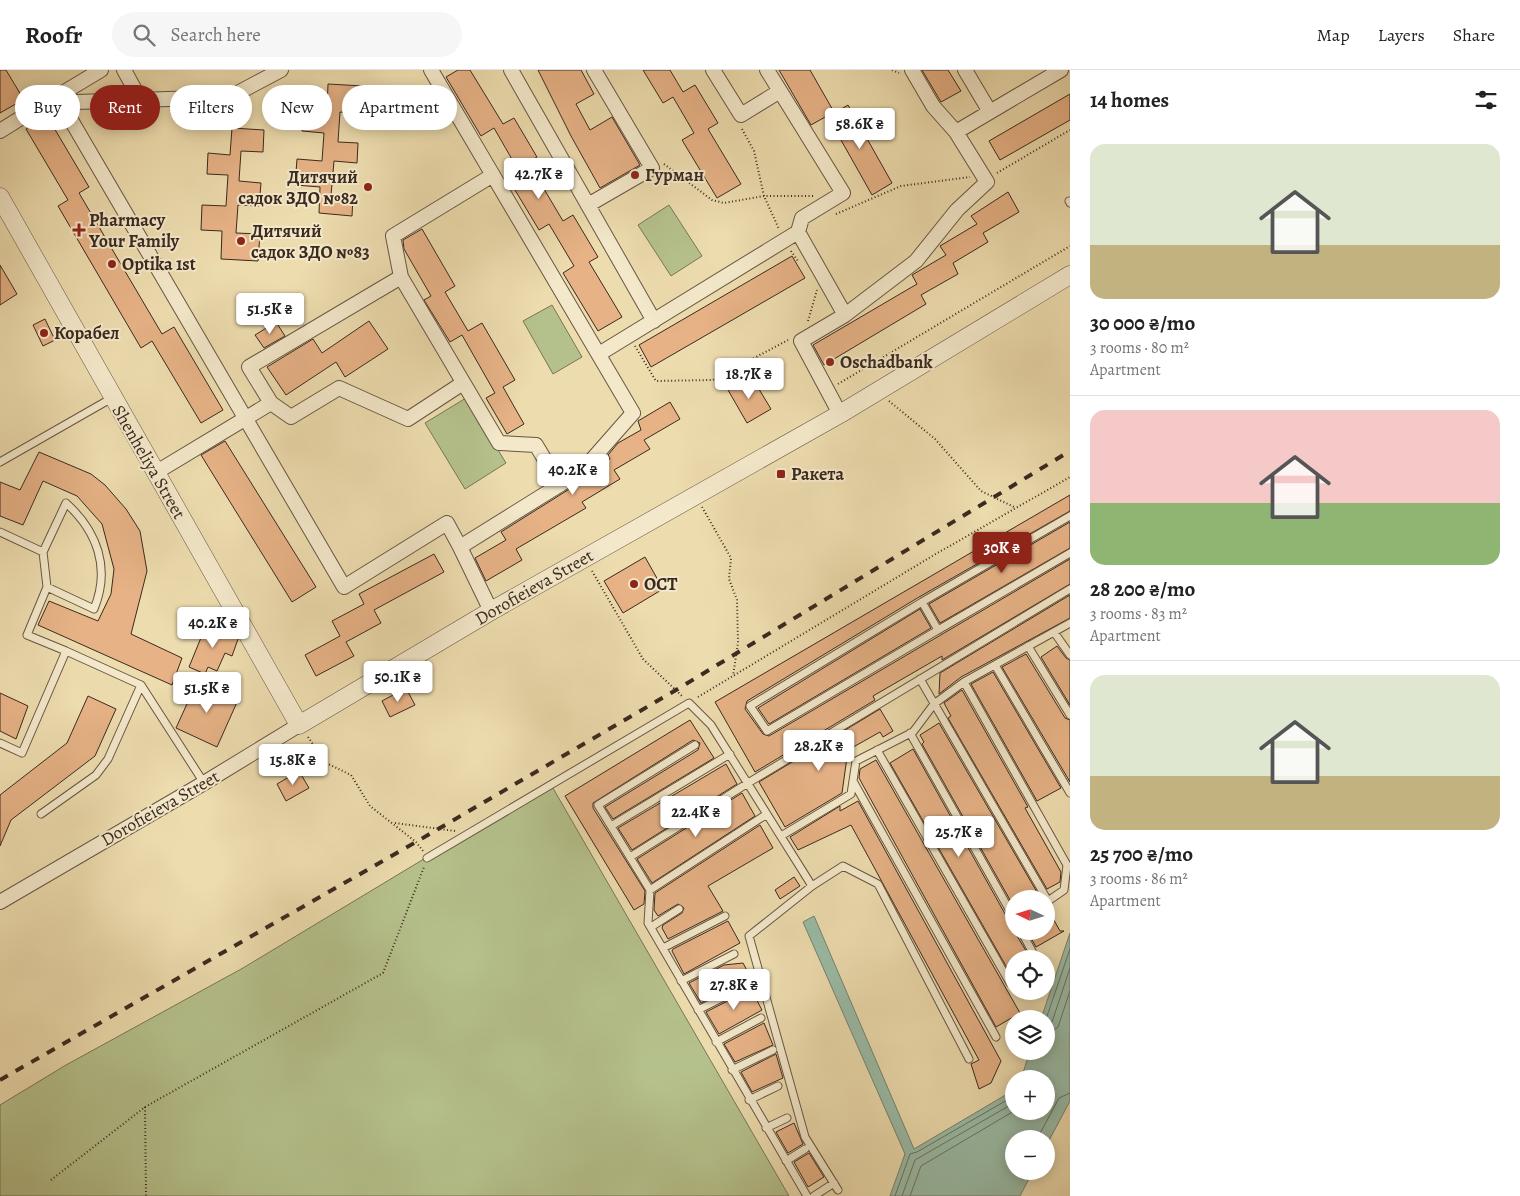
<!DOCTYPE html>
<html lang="en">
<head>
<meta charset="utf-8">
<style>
  :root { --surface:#fff; --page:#f6f6f6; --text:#222; --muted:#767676; --line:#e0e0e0; --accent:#8f2418 }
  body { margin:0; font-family:Alegreya,serif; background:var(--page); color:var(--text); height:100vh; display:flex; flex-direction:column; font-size:19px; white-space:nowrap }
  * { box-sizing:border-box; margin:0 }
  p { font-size:16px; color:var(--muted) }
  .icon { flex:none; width:28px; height:28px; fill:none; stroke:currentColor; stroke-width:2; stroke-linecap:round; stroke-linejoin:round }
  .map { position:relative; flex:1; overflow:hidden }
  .panel { display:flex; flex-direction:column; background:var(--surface); width:450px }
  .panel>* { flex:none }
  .hud { position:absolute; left:15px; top:15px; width:475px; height:45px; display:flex; gap:10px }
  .needle { width:32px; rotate:274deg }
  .tools { position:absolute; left:1005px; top:820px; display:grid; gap:10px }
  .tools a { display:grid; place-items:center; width:50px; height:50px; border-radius:50%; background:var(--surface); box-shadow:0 2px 12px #0003; font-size:25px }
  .price { position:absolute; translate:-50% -42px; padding:0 11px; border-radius:5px; background:#fff; color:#222; font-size:16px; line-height:32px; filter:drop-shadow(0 1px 2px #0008) }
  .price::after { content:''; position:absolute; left:50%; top:30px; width:15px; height:11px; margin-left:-8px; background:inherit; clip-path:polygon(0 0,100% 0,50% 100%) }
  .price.current { background:var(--accent); color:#fff }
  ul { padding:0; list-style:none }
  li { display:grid; align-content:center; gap:10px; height:265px; padding:0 20px }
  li+li { border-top:1px solid var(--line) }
  li span { display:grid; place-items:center; height:155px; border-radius:15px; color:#555 }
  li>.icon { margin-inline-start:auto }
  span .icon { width:90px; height:90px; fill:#fffc; stroke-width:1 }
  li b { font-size:21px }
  h2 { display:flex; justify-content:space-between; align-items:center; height:60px; padding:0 20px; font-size:21px }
  .tag { padding:0 18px; border-radius:22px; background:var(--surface); box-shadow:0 2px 12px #0003; font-size:18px; line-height:45px }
  .tag.current { background:var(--accent); color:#fff }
  header { display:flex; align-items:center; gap:30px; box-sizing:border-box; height:70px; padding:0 25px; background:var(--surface); border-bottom:1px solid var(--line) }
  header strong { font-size:24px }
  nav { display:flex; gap:28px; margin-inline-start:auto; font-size:18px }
  .search { width:350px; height:45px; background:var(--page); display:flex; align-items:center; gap:12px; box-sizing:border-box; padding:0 18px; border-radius:28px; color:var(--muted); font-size:19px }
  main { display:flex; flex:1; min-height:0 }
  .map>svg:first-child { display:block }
  .green { fill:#b5c18c; stroke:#787656 }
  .water { fill:#9abca7; stroke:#748271 }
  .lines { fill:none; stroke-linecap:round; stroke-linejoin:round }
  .shore { stroke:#6a7364; stroke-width:1 }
  .building { fill:#e6b286; stroke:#3a2a20 }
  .service-casing { stroke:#675644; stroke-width:9 }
  .minor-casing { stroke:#675644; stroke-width:16 }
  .tertiary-casing { stroke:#675644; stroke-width:19 }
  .path { stroke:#3a2a20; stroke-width:2; stroke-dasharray:1 2.5; stroke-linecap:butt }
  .service { stroke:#f3e8ca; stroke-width:7 }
  .minor { stroke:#f3e8ca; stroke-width:14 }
  .tertiary { stroke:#f3e8ca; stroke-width:18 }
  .rail { stroke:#3a2a20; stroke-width:4; stroke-dasharray:9 9; stroke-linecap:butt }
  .poi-dot { fill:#8f2418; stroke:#f3e8ca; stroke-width:2 }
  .labels { text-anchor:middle; stroke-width:4; stroke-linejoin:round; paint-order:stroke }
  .poi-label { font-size:18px; font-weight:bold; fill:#3a2a20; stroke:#f3e8ca; text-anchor:start }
  .street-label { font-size:18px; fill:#3a2a20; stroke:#f3e8ca }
</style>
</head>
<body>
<header>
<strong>Roofr</strong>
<div class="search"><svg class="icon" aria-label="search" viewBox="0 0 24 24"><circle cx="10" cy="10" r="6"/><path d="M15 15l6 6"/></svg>Search here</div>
<nav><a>Map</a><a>Layers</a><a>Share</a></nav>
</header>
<main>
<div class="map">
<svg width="1070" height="1126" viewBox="0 0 1070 1126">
  <rect width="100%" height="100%" fill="#eddcae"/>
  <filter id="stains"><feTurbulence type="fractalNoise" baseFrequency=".004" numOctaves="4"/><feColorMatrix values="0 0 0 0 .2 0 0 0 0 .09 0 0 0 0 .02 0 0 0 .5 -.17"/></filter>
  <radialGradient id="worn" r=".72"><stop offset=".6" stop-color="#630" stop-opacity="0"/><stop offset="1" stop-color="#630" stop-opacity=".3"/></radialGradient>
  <path class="green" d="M669,135L702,186L671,206L638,155Z
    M552,235L582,287L553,304L523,251Z
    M466,328L506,393L465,419L425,353Z
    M550,713L789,1126H0V1035L66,995L243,898Z"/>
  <path class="water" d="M814,846L914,1079L1014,1020V1041H1046V1009H1021L1030,981H1046V949H1041L1070,863V1031L1046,1076V1069H1014V1101H1033L1020,1126H890L905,1084L803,852Z"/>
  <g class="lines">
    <path class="shore" d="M1046,949L1070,879
      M1046,958L1052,952L1070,898
      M1046,966L1058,957L1070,921
      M1037,1069L1059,1028L1070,1023
      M895,1126L910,1084L917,1082L1014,1026
      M902,1126L915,1090L1014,1033
      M910,1126L921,1096L1014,1041"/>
  </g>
  <path class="building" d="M0,0H6L21,25L19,26L21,31L0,43Z
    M458,0H470L503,54L514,48L537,87L528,92L563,151L573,145L598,187L589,192L622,247L598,261L563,203L574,196L549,154L539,160L506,105L517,98L494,58L481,66L446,7Z
    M538,0H581L594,24L576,34L590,60L612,47L640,95L600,118L571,66Z
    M643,0H670L683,22L695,15L718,53L708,59L741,114L717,128L682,70L694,63L673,27L663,33Z
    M779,0H810L834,42L811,55Z
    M922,0H948L961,21L941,32Z
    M328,14L363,16L361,44L340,42L338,72L358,73L357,93L334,91L331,125L353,126L352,146L319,143L320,117L295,115L297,89L322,91L324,63L302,61L304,39L327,40Z
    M1070,24V50L1000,90L989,71Z
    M848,35L892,113L872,125L828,47Z
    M47,46L89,117L79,123L162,264L174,257L223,340L201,353L152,271L141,278L58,136L68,130L26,59Z
    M232,58L264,60L263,82L241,81L239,111L261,113L259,136L238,135L236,163L260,164L258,191L221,189L222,161L201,160L202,135L226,136L228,105L207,104L208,83L230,85Z
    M1008,122L1019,142L983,163L988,172L953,193L958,204L921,225L926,234L824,295L813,275L917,214L912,205L946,185L940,176L977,154L971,146Z
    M422,159L455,216L445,222L468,261L482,253L515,310L503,317L524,354L507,364L486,328L495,323L462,265L450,272L424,230L431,226L404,179L403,170Z
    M792,186L805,208L651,297L639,275Z
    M0,195L17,224L0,235Z
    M45,249L55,270L43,276L33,255Z
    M369,251L388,279L345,307L336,292L286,325L267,297L313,269L322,283Z
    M276,252L285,266L264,278L255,265Z
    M751,306L771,339L747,353L728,320Z
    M670,332L680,349L644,370L650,379L614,400L620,409L582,432L586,438L516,479L522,490L486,511L475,488L506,470L501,462L587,408L598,396L610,389L608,385L618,373L641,360L638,351Z
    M225,371L316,517L292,532L201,385Z
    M39,382L91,404L105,415L126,439L140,461L147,501L131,564L182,588L172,615L38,555L49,531L98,551L111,524L114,499L102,454L77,426L43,411L23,455L0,446V412L20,420Z
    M1070,425V441L919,527L747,631L745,639L763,664L769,666L1070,489V514L942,590V586L873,626L875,630L755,702L715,632Z
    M1070,452V478L940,553L929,534Z
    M434,484L444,502L374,540L381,553L346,572L354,586L316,606L305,585L340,566L332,551L364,534L359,524Z
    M645,487L663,519L623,543L604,511Z
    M1070,525V548L961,607L939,624L940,603Z
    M920,539L931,558L769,654L758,638Z
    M207,553L236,565L238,569L232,586L225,583L217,601L208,597L205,604L189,597Z
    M1057,576L1066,588L1070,590V635L1041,587Z
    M1026,584L1065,648L1070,650V712L1002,597Z
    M993,602L1061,718L1037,731L971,614Z
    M197,612L238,630L217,677L176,658Z
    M406,618L415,635L390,647L382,631Z
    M962,620L1028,737L1025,738L1061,802L1060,812L1047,819L948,648L951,646L944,633Z
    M0,623L28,636L16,669L0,661Z
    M88,626L116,639L95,686L11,750L0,776V725L67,673Z
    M880,639L893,661L883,667L880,662L848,680L842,723L785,757L759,712Z
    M690,650L714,688L613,749L605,737L698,680L700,673L693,670L593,733V738L645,821L644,834L634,840L565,726Z
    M939,653L1041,829H1014V837L922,674L924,672L920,665Z
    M913,679L1009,851L1014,853V861L1031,889H1014V901L1010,903L890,693Z
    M876,690L1020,943L996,957L859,708L860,699Z
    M726,694L737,714L632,780L618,758Z
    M299,701L309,718L286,731L277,714Z
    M742,723L755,746L652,813L637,789Z
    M858,731L1001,991L991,1013L979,1019L971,994L979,990L851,755L798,780L790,767L840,736V741Z
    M760,755L773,778L708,816L723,841L668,869L662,858L663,855L682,843L684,838L678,834L658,846L654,840L655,823Z
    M794,807L800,816L780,829L775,820Z
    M1046,836L1060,861H1064L1036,877L1027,861H1046Z
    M728,851L740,873L684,904L672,881L673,879Z
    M743,893L750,906L701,933L689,913L724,895Z
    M751,919L762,940L719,964L706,942Z
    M764,953L773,975L735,992L724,974Z
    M776,984L783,1008L752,1022L741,1002Z
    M794,1053L803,1074L788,1083L776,1062Z
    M809,1083L824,1107L808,1117L794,1092Z"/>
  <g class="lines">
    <defs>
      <path id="service" d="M1069,131L1070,133
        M0,392L112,328
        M1070,446L922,532L938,560L1070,483
        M0,462L43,482L47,517L27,565L66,581L22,683L0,673
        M43,482L66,433C97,461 111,498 94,539L47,517
        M922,532L750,636L767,661L938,560
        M1054,562L1070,585
        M1028,576L1070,645
        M995,595L1070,723
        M920,609L1048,831L1064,820L1067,795L964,612
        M141,615L204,713
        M910,663L1014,848
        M877,680L1010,913
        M853,711L996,967
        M41,744L96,705L108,689L141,615L66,581
        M767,744L650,820L648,853L807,1126
        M611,756L730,684
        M781,766L851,724L856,691L913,662L934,634L964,612L1070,553
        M630,787L748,713L1070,519
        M427,788L689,633L711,655L812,816
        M650,820L598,735L695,675
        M651,857L679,839
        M1021,861L1032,881
        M663,878L725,846
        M681,911L734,884
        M698,940L753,912
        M716,972L761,948
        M732,1000L773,980
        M749,1030L778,1016
        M766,1058L787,1048
        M786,1091L805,1079
        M838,1120L805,1067L749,866L812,816L843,796L878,814L969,989
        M814,1126L834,1113"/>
      <path id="minor" d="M124,0L141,31
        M431,0L633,343L582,401L460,477L491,541
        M511,0L654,251
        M713,0L741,45L780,21L843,123L802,148L798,162
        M767,0L780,21
        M912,0L933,36L956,62
        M965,0L990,42
        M46,33L101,0
        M61,33L344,517L447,453L460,477
        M0,61L45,33L230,27L281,0
        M588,135L652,98L594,0
        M401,207L393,166L493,105
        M845,245L916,191L957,140L987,112L956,62L1061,0
        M599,284L798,162L845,245L801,271L840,344
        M271,333L291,347L339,318L408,349L463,313
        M155,403L271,333L249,297L401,207L499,373L536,375L560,415
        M0,832L204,713L299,655"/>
      <path id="tertiary" d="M0,127L299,655L491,541L840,344L1070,205"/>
    </defs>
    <use href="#service" class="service-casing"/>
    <use href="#minor" class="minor-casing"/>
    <use href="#tertiary" class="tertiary-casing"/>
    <path class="path" d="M892,0L899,3
      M742,59L754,81L764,126L779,159
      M664,94L712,130L724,133L764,126H814
      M997,103L1070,60
      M836,144L901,116L970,107
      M791,181L798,191
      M808,251L817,220
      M635,276L656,311L713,310L788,270
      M838,314L1070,176
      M889,331L935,369L981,421L1016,438
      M702,437L731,488L729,509L737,530L738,573L733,606
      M592,501L643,589L682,626
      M698,627L934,485L1070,407
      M308,667L326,693L351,705L370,736L416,772L423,781
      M395,753L455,761
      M145,1037L146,1126
      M51,1110L145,1037L383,903L424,797"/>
    <use href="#service" class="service"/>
    <use href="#minor" class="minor"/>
    <use href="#tertiary" class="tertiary"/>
    <path class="rail" d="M0,1010L416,772L676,620L1070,381"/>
  </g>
  <g class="poi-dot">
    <circle cx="635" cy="105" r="5"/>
    <circle cx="368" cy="117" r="5"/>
    <path d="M76.5 152.5h5v5h5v5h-5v5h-5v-5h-5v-5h5z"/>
    <circle cx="241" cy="171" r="5"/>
    <circle cx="112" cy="194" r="5"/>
    <circle cx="44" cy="263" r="5"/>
    <circle cx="830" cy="292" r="5"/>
    <rect x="776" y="399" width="10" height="10" rx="2.5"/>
    <circle cx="634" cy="514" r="5"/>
  </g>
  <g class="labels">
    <g class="poi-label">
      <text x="645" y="111">Гурман</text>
      <text x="358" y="113" text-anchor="end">Дитячий<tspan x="358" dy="21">садок ЗДО №82</tspan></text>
      <text x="89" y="156">Pharmacy<tspan x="89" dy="21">Your Family</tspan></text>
      <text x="251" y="167">Дитячий<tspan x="251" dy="21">садок ЗДО №83</tspan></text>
      <text x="122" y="200">Оptika 1st</text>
      <text x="54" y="269">Корабел</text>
      <text x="840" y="298">Oschadbank</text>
      <text x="791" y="410">Ракета</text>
      <text x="644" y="520">ОСТ</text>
    </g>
    <g class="street-label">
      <text transform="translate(149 392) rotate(60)" y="6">Shenheliya Street</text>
      <text transform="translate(534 517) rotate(-30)" y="6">Dorofieieva Street</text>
      <text transform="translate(160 738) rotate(-30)" y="6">Dorofieieva Street</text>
    </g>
  </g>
  <rect width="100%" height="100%" filter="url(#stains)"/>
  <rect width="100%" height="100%" fill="url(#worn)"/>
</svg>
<div class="tools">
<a><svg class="needle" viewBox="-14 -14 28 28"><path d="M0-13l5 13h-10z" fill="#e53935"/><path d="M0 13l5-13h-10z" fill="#767676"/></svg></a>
<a><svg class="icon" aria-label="locate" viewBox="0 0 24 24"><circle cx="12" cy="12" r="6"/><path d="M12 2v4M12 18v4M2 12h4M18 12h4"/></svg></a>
<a><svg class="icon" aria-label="layers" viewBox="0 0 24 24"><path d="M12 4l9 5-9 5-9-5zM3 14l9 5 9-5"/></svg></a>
<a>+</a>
<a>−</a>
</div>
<b class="price" style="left:860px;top:80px">58.6K ₴</b>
<b class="price" style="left:539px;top:130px">42.7K ₴</b>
<b class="price" style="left:270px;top:265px">51.5K ₴</b>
<b class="price" style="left:749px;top:330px">18.7K ₴</b>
<b class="price" style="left:573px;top:426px">40.2K ₴</b>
<b class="price current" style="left:1002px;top:504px">30K ₴</b>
<b class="price" style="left:213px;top:579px">40.2K ₴</b>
<b class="price" style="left:398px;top:633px">50.1K ₴</b>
<b class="price" style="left:207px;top:644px">51.5K ₴</b>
<b class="price" style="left:819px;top:702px">28.2K ₴</b>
<b class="price" style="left:293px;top:716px">15.8K ₴</b>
<b class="price" style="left:696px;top:768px">22.4K ₴</b>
<b class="price" style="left:959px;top:788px">25.7K ₴</b>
<b class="price" style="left:734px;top:941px">27.8K ₴</b>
<div class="hud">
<a class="tag">Buy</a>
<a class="tag current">Rent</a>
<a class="tag">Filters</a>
<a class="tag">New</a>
<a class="tag">Apartment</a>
</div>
</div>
<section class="panel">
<h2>14 homes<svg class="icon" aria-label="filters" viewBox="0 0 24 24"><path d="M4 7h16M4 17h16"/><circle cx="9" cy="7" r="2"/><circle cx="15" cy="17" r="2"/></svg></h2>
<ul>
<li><span style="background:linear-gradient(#dfe7d0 65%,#c2b280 0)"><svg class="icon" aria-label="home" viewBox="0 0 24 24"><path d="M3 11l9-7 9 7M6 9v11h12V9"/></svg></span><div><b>30 000 ₴/mo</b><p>3 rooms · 80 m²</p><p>Apartment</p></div></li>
<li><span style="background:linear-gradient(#f6c9c9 60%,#8fb573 0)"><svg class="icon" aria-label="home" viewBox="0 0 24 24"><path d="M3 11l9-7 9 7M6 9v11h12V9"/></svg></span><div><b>28 200 ₴/mo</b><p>3 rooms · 83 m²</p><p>Apartment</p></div></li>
<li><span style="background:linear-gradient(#dfe7d0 65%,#c2b280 0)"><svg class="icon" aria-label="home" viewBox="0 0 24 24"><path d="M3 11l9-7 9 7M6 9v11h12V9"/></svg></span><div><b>25 700 ₴/mo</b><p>3 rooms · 86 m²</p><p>Apartment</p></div></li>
</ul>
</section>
</main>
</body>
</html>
